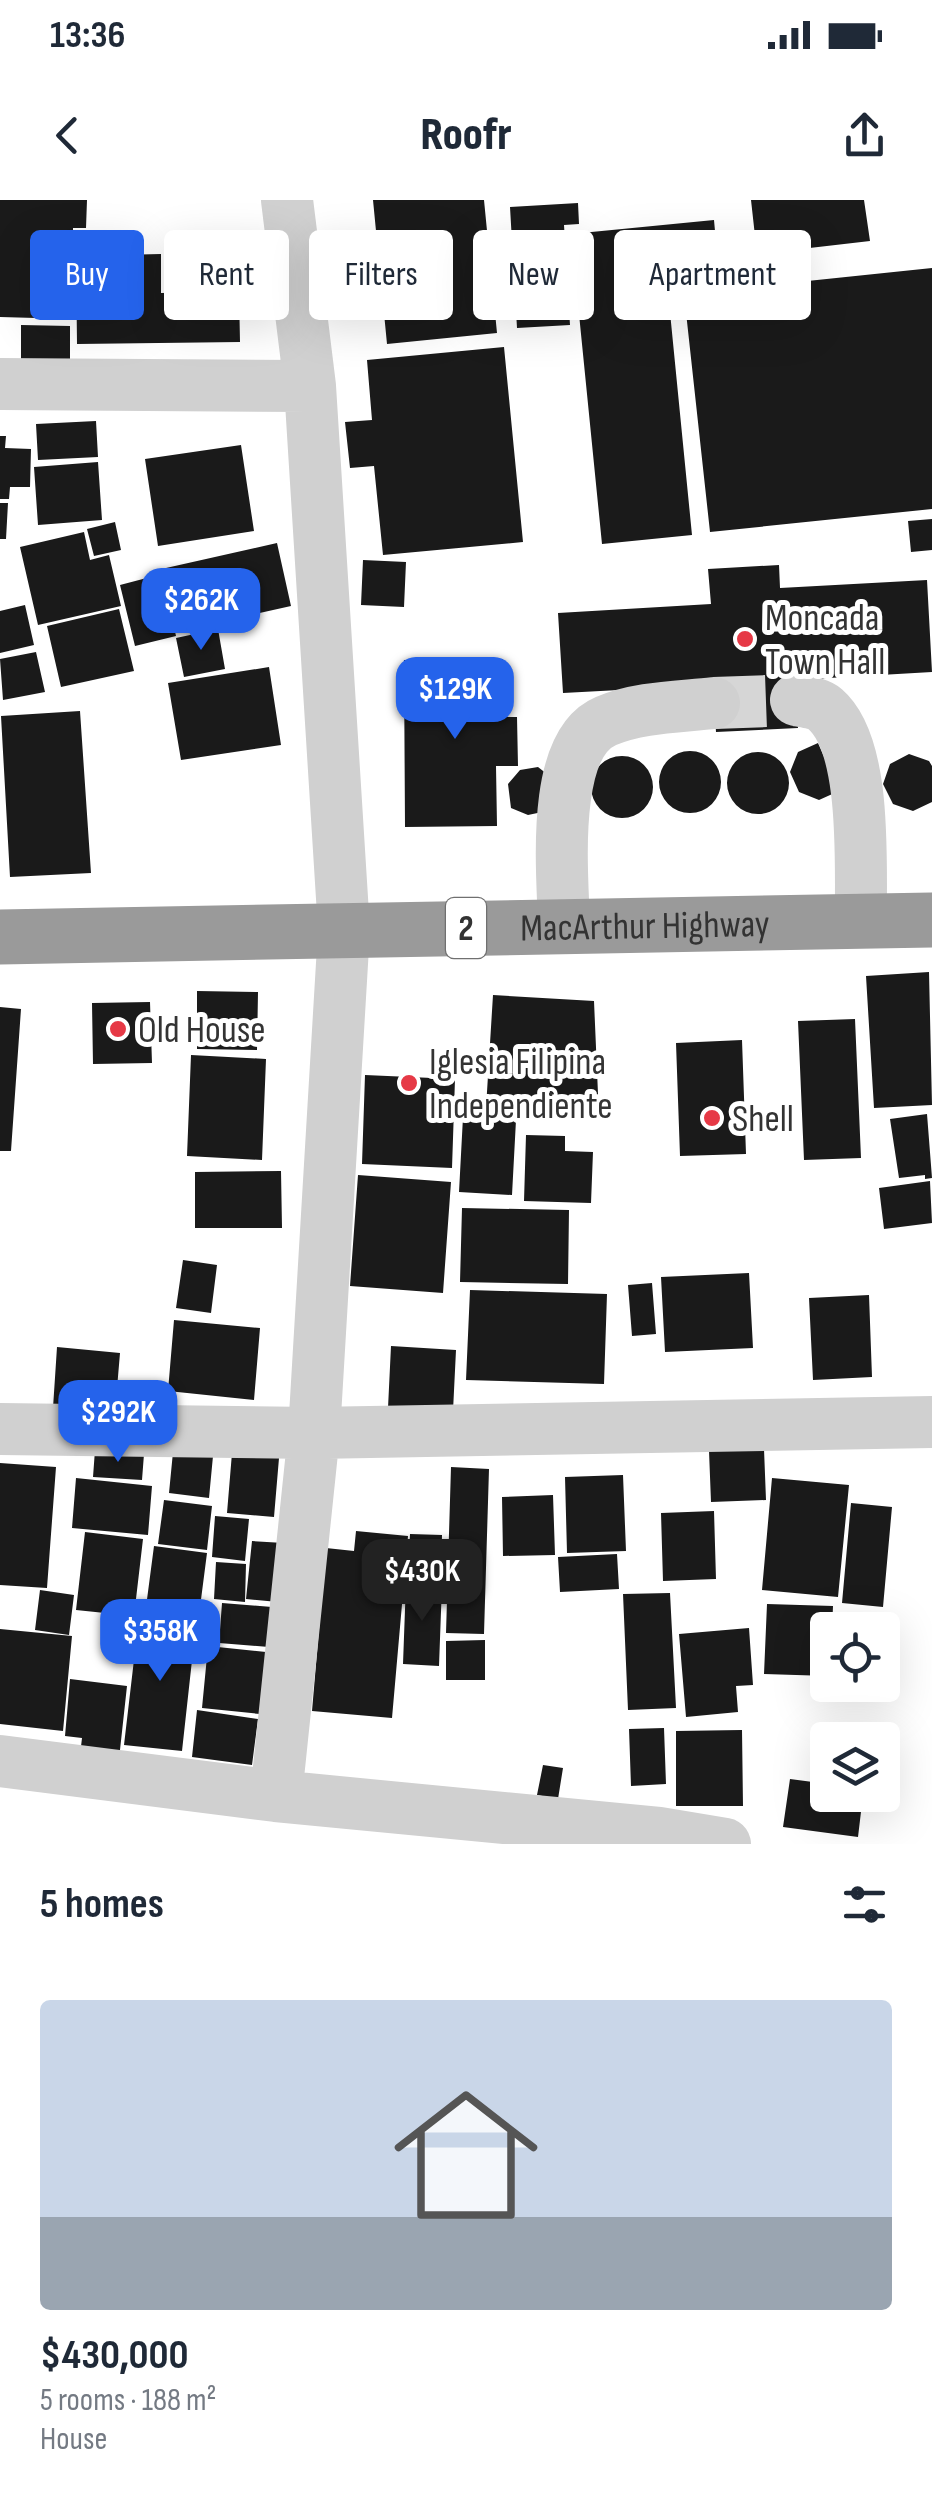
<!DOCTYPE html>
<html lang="en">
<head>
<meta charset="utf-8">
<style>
  :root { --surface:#fff; --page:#f6f6f7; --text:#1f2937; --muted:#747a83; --accent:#2563eb }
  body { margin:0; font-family:"Sofia Sans Condensed",sans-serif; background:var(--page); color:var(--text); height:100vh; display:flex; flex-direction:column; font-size:38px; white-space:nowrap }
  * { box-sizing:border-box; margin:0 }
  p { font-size:32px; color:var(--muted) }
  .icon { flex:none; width:55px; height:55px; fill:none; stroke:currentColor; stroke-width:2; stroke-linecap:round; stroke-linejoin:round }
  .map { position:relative; height:1644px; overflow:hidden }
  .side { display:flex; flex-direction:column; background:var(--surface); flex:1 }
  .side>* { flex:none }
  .top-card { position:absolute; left:30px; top:30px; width:872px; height:90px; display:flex; gap:20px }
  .buttons { position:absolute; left:810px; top:1412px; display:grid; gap:20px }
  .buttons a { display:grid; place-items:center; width:90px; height:90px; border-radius:10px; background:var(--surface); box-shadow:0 10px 40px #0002; font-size:50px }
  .price { position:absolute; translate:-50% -85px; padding:0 22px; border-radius:20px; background:var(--accent); color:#fff; font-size:32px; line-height:65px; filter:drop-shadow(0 2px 5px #0008) }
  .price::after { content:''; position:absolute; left:50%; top:60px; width:30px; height:22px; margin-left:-15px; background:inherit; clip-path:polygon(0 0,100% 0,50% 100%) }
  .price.on { background:#222; color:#fff }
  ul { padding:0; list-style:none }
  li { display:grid; align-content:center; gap:20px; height:530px; padding:0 40px }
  li span { display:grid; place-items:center; height:310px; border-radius:10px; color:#555 }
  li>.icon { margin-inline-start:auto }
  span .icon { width:180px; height:180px; fill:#fffc; stroke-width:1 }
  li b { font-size:42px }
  h2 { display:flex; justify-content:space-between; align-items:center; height:120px; padding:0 40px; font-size:42px }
  .tag { padding:0 35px; border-radius:10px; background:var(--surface); box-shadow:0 10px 40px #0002; font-size:35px; line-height:90px }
  .tag.on { background:var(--accent); color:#fff }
  .status { display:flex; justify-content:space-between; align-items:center; height:70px; padding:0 50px; background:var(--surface); direction:ltr }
  .status svg { height:28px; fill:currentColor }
  header { display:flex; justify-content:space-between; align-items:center; height:130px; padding:0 40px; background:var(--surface); font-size:45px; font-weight:800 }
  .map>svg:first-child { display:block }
  .building { fill:#1a1a1a }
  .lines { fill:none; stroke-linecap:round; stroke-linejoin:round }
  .minor-tunnel { stroke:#d6d6d6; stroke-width:52; stroke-dasharray:52 26; stroke-linecap:butt }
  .minor { stroke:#d0d0d0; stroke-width:52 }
  .highway { stroke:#9a9a9a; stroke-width:55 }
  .poi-dot { fill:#e63946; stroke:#fff; stroke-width:4 }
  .labels { text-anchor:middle; stroke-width:10; stroke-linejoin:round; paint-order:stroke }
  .shield { fill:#fff; stroke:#707070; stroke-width:2.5 }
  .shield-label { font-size:35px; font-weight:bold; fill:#333 }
  .poi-label { font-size:38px; fill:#333; stroke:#fff; text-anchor:start }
  .street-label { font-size:38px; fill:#333; stroke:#fff }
</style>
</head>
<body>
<div class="status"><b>13:36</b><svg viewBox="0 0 49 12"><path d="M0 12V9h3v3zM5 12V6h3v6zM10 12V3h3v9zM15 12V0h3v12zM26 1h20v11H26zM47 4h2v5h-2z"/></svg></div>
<header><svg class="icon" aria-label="back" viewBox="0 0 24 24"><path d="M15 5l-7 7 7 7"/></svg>Roofr<svg class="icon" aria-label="share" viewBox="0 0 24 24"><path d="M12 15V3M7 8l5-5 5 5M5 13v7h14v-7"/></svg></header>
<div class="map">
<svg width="932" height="1644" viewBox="0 0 932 1644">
  <rect width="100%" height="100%" fill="#fff"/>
  <path class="building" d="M0,0H87L86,28H73L72,119L0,117Z
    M373,0H484L497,133L387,144Z
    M751,0H864L870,41L757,54Z
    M578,3L579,24L564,25L570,125L517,128L510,7Z
    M714,20L720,86L668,92L692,335L602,344L571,34Z
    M161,54V93L239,92L240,142L77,144L76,56Z
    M932,68V309L710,332L684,94Z
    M21,125L70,126V170L21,169Z
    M504,147L523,342L383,355L374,266L350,268L345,222L372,220L367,160Z
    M96,221L98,257L38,260L36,224Z
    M0,236H6L5,248L31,249L30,287H10L9,299H0Z
    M241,245L254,331L158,346L145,259Z
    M98,262L102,320L38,325L34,267Z
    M0,303H8L6,339H0Z
    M932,319V350L911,352L908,321Z
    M115,322L121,350L94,356L87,329Z
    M84,332L90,360L109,355L121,406L38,425L20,347Z
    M277,343L291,406L180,431L166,368Z
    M363,360L406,362L404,407L361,405Z
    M779,365L780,388L927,380L932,472L794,480L798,528L716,532L713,485L563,493L558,413L711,404L708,369Z
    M162,374L176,436L135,446L120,385Z
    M25,405L34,445L0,453V411Z
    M119,409L134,471L61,487L47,426Z
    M218,429L225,469L184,477L176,438Z
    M36,452L45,492L3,500L0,459Z
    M503,459L504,517H517L518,566H496L497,626L405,627L404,460Z
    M269,467L281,545L181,560L168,483Z
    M80,511L91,673L10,677L1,516Z
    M818,543L839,591L819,600L799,592L790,572L798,552Z
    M659 582a31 31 0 1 1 62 0a31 31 0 1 1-62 0Z
    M727 583a31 31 0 1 1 62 0a31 31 0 1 1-62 0Z
    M909,554L929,561L932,566V602L913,611L893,604L883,584L890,564Z
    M591 587a31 31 0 1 1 62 0a31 31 0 1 1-62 0Z
    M538,567L552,578L547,611L528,615L511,608L508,584L520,570Z
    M929,772L932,905L874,908L866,776Z
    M197,791L258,792L257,850L197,849Z
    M493,795L594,801L599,917L486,908Z
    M150,802L152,863L93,864L92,803Z
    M0,807L21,809L11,951H0Z
    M855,819L861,958L804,960L798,821Z
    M742,840L746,954L680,956L676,843Z
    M191,855L266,859L262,960L187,956Z
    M365,875L455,879L452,968L362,964Z
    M927,914L932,978L925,979V975L899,978L890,919Z
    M463,917L516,920L512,995L459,992Z
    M526,935L565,936V951L593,952L591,1003L524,1001Z
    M281,971L282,1028H195V972Z
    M358,975L451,982L443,1093L350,1086Z
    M930,981L932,1023L884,1029L879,988Z
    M462,1008L569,1010L568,1084L460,1082Z
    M183,1060L217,1065L211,1113L176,1108Z
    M749,1073L753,1148L665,1152L661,1077Z
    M652,1083L656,1134L632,1136L628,1085Z
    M470,1090L607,1094L604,1184L466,1180Z
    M869,1095L872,1177L813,1180L809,1098Z
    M174,1120L260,1128L254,1200L168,1191Z
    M391,1146L456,1150L453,1211L388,1208Z
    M57,1147L120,1153L115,1212L53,1208Z
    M764,1249L766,1300L711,1302L709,1251Z
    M95,1250L144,1254L142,1280L93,1277Z
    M173,1252L213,1256L209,1298L169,1293Z
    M232,1253L279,1258L274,1317L227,1313Z
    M0,1263L56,1267L47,1388L0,1385Z
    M451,1267L489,1269L484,1434L446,1433Z
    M623,1275L626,1351L567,1353L565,1277Z
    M76,1278L152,1286L148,1335L72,1328Z
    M772,1278L849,1285L838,1397L762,1390Z
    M553,1295L555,1355L503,1356L502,1297Z
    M164,1300L212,1306L207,1350L158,1344Z
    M851,1303L892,1307L883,1407L842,1403Z
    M714,1311L716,1379L663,1381L661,1313Z
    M215,1316L249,1319L245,1361L212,1357Z
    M356,1331L408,1336L392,1518L312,1511L326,1348L354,1351Z
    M85,1332L143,1339L134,1416L76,1410Z
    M410,1334L442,1335L441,1379L408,1378Z
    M252,1341L284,1343L278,1402L246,1399Z
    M154,1346L207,1353L199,1415L146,1407Z
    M617,1354L619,1389L560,1392L558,1357Z
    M216,1362L246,1364L245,1402L214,1399Z
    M406,1382L442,1384L439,1466L403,1464Z
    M40,1390L74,1395L69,1435L35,1430Z
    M670,1393L676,1508L628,1510L623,1394Z
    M222,1403L272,1407L269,1447L219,1443Z
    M767,1404L833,1406L832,1430H828V1476L764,1474Z
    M139,1417L196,1424L182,1551L124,1545Z
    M749,1428L753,1485L736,1486L738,1512L686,1517L679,1434Z
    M0,1429L72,1436L63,1531L0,1524Z
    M485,1440V1480H446V1441Z
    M208,1446L266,1452L260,1514L202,1508Z
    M70,1479L127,1486L119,1559L80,1555L82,1538L65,1536Z
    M197,1510L258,1519L252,1565L192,1557Z
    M664,1528L666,1584L631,1586L629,1529Z
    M742,1530L743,1606H676V1531Z
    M543,1565L563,1568L558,1599L537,1595Z
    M790,1579L828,1584V1595H863L858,1637L783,1627Z"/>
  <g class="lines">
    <path class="minor-tunnel" d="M714,503L796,500"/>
    <path class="minor" d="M0,184L310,186
      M796,500C806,502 818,503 825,509C868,546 860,668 861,721
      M564,727C563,676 549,545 606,521C639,507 678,507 714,503
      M0,1229L314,1233L932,1222
      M0,1561L276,1596L314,1233L344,730L310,186L287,0
      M276,1596L659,1633L725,1644"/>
    <path class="highway" id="s1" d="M0,737L932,720"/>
  </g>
  <g class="poi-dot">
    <circle cx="745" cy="439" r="10"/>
    <circle cx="118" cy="829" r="10"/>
    <circle cx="409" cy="883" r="10"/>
    <circle cx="712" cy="918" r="10"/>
  </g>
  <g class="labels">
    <rect class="shield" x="446" y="698" width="40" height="60" rx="8"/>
    <g class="shield-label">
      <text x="466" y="740">2</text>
    </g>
    <g class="poi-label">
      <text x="765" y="430">Moncada<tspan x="765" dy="44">Town Hall</tspan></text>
      <text x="138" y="842">Old House</text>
      <text x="429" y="874">Iglesia Filipina<tspan x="429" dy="44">Independiente</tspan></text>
      <text x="732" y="931">Shell</text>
    </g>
    <g class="street-label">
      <text dy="13" stroke="none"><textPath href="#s1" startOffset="645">MacArthur Highway</textPath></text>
    </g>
  </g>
</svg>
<div class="buttons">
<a><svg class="icon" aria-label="locate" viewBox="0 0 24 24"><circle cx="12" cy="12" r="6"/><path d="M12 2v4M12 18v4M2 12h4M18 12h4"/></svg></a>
<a><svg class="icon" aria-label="layers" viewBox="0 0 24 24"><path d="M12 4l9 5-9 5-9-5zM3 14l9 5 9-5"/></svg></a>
</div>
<b class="price" style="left:201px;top:453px">$262K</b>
<b class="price" style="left:455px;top:542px">$129K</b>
<b class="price" style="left:118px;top:1265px">$292K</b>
<b class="price on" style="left:422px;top:1424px">$430K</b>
<b class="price" style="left:160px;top:1484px">$358K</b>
<div class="top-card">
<a class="tag on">Buy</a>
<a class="tag">Rent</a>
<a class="tag">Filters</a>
<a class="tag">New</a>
<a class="tag">Apartment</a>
</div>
</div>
<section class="side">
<h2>5 homes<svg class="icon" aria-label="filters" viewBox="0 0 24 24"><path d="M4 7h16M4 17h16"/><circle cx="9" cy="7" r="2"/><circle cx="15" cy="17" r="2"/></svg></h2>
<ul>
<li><span style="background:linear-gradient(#c9d6e8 70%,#9aa5b1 0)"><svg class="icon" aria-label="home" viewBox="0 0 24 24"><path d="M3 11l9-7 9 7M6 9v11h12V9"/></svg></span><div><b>$430,000</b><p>5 rooms · 188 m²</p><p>House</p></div></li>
</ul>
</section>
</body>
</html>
